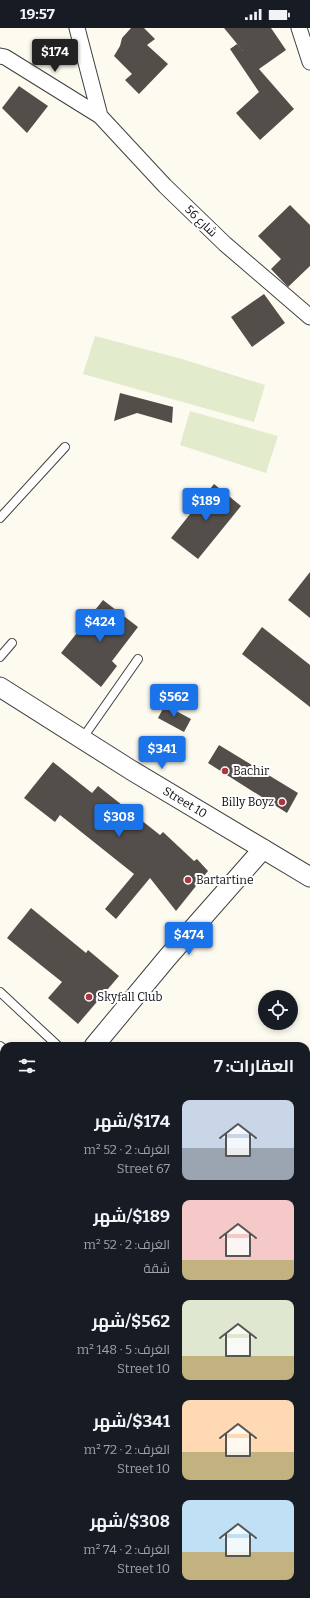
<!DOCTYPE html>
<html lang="ar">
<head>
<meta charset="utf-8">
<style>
  :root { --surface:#171b24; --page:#242831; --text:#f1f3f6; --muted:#9ea1a6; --accent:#1a73e8 }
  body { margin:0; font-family:Bitter,Cairo,serif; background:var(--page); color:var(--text); direction:rtl; height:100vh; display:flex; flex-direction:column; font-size:15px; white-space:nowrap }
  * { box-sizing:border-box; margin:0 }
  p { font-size:13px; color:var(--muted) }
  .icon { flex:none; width:22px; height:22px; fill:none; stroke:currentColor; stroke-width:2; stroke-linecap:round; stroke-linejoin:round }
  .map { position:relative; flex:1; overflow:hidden; direction:ltr }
  .drawer { position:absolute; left:0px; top:1014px; width:310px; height:556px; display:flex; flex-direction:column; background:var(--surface); border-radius:12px 12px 0 0; box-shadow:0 2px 6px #0003; direction:rtl }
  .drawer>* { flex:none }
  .tools { position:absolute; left:258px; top:962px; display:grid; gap:8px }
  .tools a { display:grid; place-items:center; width:40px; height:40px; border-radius:50%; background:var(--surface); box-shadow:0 2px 6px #0003; font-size:20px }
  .price { position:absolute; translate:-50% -34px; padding:0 9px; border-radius:4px; background:var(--accent); color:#fff; font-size:13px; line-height:26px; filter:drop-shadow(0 1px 2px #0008) }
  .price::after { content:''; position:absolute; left:50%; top:24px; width:12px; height:9px; margin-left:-6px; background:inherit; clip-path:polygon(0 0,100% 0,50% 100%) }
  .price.selected { background:#222; color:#fff }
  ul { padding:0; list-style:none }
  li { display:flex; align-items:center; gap:12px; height:100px; padding:0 16px }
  li span { display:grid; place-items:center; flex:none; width:112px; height:80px; border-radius:8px; color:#555 }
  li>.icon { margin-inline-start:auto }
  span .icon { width:48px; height:48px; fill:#fffc; stroke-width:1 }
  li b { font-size:17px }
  h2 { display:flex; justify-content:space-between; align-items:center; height:48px; padding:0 16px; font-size:17px }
  .status { display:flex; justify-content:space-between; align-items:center; height:28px; padding:0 20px; background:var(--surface); direction:ltr }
  .status svg { height:11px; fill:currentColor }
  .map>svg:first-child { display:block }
  .pitch { fill:#e2eccd }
  .building { fill:#544e4a }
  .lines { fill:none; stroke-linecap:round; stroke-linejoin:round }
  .service-casing { stroke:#404040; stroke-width:10 }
  .minor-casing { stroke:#404040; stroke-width:17 }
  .tertiary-casing { stroke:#404040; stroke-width:21 }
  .trunk-casing { stroke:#1e1e1e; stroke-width:24 }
  .motorway-casing { stroke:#1e1e1e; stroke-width:24 }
  .service { stroke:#fff; stroke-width:8 }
  .minor { stroke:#fff; stroke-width:15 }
  .tertiary { stroke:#fff; stroke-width:19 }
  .trunk { stroke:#e6b16c; stroke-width:22 }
  .motorway { stroke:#e39b66; stroke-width:22 }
  .poi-dot { fill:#ad353f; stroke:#fff; stroke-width:1.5 }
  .labels { text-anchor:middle; stroke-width:4; stroke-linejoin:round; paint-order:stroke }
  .street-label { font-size:12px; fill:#0d0d0d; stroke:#fff }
  .poi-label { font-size:12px; fill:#0d0d0d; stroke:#fff; text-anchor:start }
</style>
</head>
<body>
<div class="status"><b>19:57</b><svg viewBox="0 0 49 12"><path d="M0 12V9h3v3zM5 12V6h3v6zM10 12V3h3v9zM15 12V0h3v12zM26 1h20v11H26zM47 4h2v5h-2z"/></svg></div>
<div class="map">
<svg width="310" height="1570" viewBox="0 0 310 1570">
  <rect width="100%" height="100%" fill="#fdfaef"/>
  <path class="pitch" d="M95,308L182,331L265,357L254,394L83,346Z
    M190,383L278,408L266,445L180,417Z"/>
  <path class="building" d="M131,0H144L155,11L147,17L168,36L139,66L125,52L132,46L114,28L120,18L122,10Z
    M224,0H271L286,22L259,41L294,81L260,112L236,85L259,64L230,21L237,16L243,23Z
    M19,58L48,78L27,105L2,80Z
    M290,177L310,197V238L288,259L271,241L281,231L258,208Z
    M264,266L285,295L252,319L231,289Z
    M120,365L173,379L172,395L137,385L114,393Z
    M214,456L241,478L198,531L171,510Z
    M310,544V590L288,572Z
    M103,572L138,599L112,633L117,638L101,659L61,625Z
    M262,599L310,637V679L242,626Z
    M165,677L191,691L184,704L158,690Z
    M219,717L298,765L287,785L208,735Z
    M53,734L92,765L98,758L160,807L163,804L194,833L197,831L208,843L176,883L150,850L116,891L105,881L134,846L60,787L55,794L24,770Z
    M31,880L86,925L88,922L119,948L78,996L48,970L62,954L7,910Z"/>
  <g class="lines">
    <defs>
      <path id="service" d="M0,490L65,419
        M0,629L12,615
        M82,711L138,631
        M0,964L58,1018
        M0,1018L4,1021
        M0,1081L4,1076"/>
      <path id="minor" d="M77,0L100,88L165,158L225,216L310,289
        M299,0L310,34
        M0,28L5,29L100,88
        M0,1303L4,1306
        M306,1555L310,1559"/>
      <g id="tertiary">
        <path id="s1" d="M0,659L131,742L310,849"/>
        <path d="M94,1018L167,930L263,821"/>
        <path d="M0,1135L4,1130"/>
      </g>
      <path id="trunk" d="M0,1495L4,1498
        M0,1541L4,1545
        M27,1566L31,1570
        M79,1566L84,1570"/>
      <path id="motorway" d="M0,1199L4,1203
        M0,1263L4,1266
        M306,1455L310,1459
        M306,1519L310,1522"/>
    </defs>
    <use href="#service" class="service-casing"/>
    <use href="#minor" class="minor-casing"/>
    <use href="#tertiary" class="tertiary-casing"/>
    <use href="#trunk" class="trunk-casing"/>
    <use href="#motorway" class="motorway-casing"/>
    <use href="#service" class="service"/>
    <use href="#minor" class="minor"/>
    <use href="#tertiary" class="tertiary"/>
    <use href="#trunk" class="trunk"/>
    <use href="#motorway" class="motorway"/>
  </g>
  <g class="poi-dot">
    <circle cx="225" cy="743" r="4"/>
    <circle cx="282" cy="774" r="4"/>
    <circle cx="188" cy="852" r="4"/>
    <circle cx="89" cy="969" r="4"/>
  </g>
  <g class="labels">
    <g class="street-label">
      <text transform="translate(201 193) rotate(44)" y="4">شارع 56</text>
      <text dy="4" stroke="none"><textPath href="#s1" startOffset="218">Street 10</textPath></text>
    </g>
    <g class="poi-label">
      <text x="233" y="747">Bachir</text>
      <text x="274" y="778" text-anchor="end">Billy Boyz</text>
      <text x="196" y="856">Bartartine</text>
      <text x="97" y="973">Skyfall Club</text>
    </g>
  </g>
</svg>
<div class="tools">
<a><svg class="icon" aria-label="locate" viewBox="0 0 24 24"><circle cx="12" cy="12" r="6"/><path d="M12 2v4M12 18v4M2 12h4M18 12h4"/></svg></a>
</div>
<b class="price selected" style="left:55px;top:45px">$174</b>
<b class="price" style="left:206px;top:494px">$189</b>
<b class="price" style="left:100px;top:615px">$424</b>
<b class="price" style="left:174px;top:690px">$562</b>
<b class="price" style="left:162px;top:742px">$341</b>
<b class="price" style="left:119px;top:810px">$308</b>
<b class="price" style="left:189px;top:928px">$474</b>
<section class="drawer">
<h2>العقارات: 7<svg class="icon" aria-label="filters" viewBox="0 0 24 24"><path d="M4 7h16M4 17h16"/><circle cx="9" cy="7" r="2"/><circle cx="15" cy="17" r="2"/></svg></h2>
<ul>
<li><span style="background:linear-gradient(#c9d6e8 60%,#9aa5b1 0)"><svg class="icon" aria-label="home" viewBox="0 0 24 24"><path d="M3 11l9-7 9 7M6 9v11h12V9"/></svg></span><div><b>$174/شهر</b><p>الغرف: 2 · 52 m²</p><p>Street 67</p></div></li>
<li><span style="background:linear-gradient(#f6c9c9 75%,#c2b280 0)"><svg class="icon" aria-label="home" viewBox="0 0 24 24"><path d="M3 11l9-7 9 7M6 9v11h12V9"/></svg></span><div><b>$189/شهر</b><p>الغرف: 2 · 52 m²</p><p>شقة</p></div></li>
<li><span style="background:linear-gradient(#dfe7d0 70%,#c2b280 0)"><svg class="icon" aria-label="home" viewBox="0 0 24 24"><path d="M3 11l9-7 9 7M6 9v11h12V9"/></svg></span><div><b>$562/شهر</b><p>الغرف: 5 · 148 m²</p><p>Street 10</p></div></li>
<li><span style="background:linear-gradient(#ffd9b3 65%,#c2b280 0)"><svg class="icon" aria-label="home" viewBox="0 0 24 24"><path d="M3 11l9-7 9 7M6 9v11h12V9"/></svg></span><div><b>$341/شهر</b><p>الغرف: 2 · 72 m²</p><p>Street 10</p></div></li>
<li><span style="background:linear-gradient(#bfe0f5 65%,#c2b280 0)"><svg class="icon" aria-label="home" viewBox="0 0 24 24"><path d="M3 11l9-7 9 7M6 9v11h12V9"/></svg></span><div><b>$308/شهر</b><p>الغرف: 2 · 74 m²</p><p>Street 10</p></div></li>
</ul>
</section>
</div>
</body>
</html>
